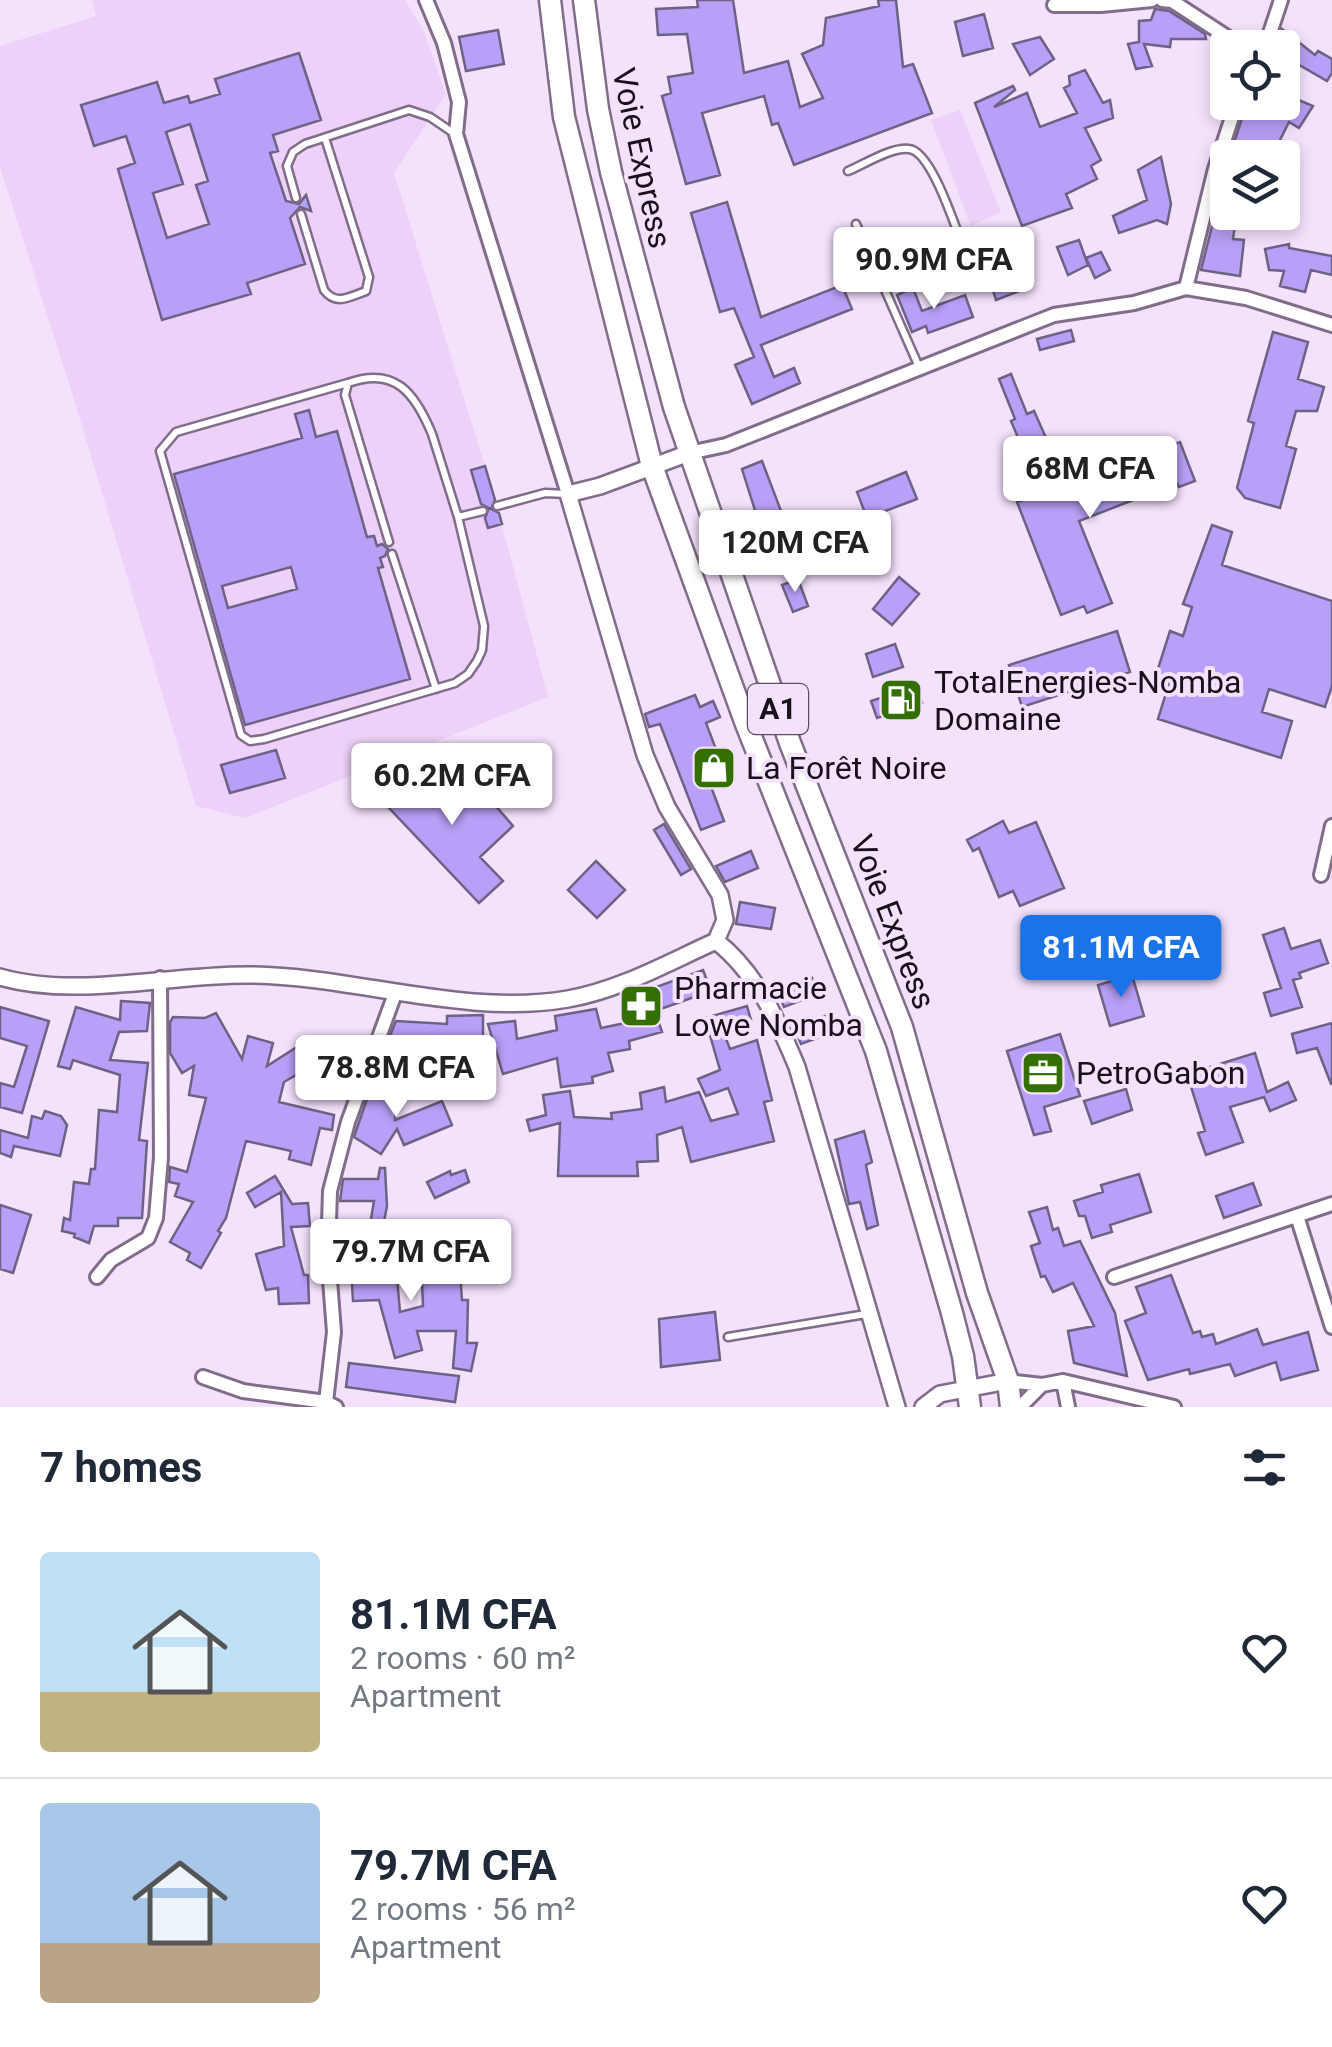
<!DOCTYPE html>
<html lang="en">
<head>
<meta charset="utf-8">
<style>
  :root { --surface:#fff; --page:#f6f6f7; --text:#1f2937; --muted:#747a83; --line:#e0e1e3; --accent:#1a73e8 }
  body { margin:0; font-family:Roboto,sans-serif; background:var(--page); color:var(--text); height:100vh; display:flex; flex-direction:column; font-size:38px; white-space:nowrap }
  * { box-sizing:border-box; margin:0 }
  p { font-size:32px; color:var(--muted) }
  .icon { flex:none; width:55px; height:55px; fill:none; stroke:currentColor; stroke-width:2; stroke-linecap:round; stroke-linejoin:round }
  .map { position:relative; height:1407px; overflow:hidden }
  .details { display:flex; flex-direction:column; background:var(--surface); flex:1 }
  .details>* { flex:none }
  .controls { position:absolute; left:1210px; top:30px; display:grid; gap:20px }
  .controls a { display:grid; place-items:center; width:90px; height:90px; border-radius:10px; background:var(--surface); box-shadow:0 5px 15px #0003; font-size:50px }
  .price { position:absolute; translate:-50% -85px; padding:0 22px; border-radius:10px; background:#fff; color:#222; font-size:32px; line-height:65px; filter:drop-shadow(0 2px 5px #0008) }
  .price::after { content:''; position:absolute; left:50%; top:60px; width:30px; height:22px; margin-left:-15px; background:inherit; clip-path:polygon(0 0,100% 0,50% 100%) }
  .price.current { background:var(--accent); color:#fff }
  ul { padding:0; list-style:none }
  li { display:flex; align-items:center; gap:30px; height:250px; padding:0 40px }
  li+li { border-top:2px solid var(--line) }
  li span { display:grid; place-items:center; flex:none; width:280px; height:200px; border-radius:10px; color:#555 }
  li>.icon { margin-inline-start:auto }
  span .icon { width:120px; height:120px; fill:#fffc; stroke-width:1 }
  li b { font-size:42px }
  h2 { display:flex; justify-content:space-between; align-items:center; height:120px; padding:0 40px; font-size:42px }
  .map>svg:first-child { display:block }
  .built { fill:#edd1f8 }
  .building { fill:#b89ff7; stroke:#6c6384; stroke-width:2.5; fill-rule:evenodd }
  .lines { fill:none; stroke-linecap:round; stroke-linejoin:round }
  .service-casing { stroke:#816c89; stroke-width:11 }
  .minor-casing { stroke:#816c89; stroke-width:18 }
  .tertiary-casing { stroke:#816c89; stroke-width:20 }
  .trunk-casing { stroke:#816c89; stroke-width:25 }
  .service { stroke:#fff; stroke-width:6 }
  .minor { stroke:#fff; stroke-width:12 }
  .tertiary { stroke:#fff; stroke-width:15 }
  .trunk { stroke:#fff; stroke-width:20 }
  .labels { text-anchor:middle; stroke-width:8; stroke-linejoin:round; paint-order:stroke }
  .shield { fill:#f4e1fc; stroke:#5a4f5e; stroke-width:2.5 }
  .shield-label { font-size:30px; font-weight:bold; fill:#18101b }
  .street-label { font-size:32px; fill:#18101b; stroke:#f4e1fc }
  .poi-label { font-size:32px; fill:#18101b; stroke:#f4e1fc; text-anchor:start }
</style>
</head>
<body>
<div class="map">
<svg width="1332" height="1407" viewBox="0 0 1332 1407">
  <rect width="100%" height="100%" fill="#f4e1fc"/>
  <path class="built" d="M92,0H405L424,32L446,94L394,173L493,492L548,697L245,818L196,806L74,399L0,167V46L96,16Z
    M960,110L1001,212L971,226L931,120Z"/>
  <path class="building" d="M697,0H733L744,73L788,61L800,107L823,98L802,54L823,45L826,18L879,6L878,0H896L903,67L913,64L932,113L794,165L778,123L772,125L764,96L702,113L720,175L686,184L662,96L671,93L668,77L693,73L687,34L658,35L656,9L698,7Z
    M1155,9L1169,11L1205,34L1206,39H1171L1170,47L1144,44L1152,66L1136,69L1128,44L1139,42V21L1151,20Z
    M984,14L993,48L963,56L955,22Z
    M1282,29L1315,55L1318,51L1332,59V73L1327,81L1294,62L1282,83V48H1276Z
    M498,30L504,64L466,71L459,37Z
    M1040,37L1054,59L1030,75L1013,44Z
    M299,53L321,120L273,135L278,151L270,153L286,201L299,204L306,195L311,211L300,207L290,218L305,264L247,283L251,294L162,320L118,169L135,163L126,136L94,146L81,105L157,82L164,103L188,96L190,103L220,94L215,79ZM190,124L208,181L196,185L209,224L167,238L153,193L183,184L166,132Z
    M1085,70L1103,103L1110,100L1113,118L1085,128L1101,160L1091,166L1097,179L1066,194L1072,208L1022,226L975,103L1013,86L1015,90L994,107L1027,93L1040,127L1077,113L1064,88L1070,85L1069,76Z
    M1282,93L1313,106L1299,128L1289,122L1277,146L1259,142L1252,158H1229L1245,109L1251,112L1255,102H1282Z
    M1161,157L1171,204L1167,224L1157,220L1119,233L1113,216L1147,200L1138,170Z
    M1228,163V212H1237L1233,239L1244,240L1240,276L1201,270Z
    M727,202L761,317L842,285L852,309L761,345L774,377L794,368L800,383L752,404L735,365L754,357L734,308L720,312L691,213Z
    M1079,240L1088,265L1068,275L1057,247Z
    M1289,244V248L1332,256V275L1311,270L1305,292L1280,286L1284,271L1269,270L1265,249Z
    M1101,252L1110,270L1095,278L1086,258Z
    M1013,255L1027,288L996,300L992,287L1006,282L998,261Z
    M913,288L922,311L965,295L973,317L928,333L926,326L912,332L897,295Z
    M1071,330L1074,341L1040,350L1037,339Z
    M1273,332L1308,342L1298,379L1324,387L1317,411H1296L1286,446L1296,449L1280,508L1245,498L1237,488L1254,423L1248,421Z
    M1011,374L1027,414L1034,411L1051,449L1027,459L1011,421L1015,419L999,379Z
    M309,410L316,437L337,431L367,537L374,536L377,546L382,544L388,549L385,556L380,558L383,567L378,568L410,679L245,725L174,474L302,438L295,414ZM291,567L297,589L228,608L222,586Z
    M1180,442L1195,481L1179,487L1177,483L1079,521L1112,603L1087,613L1084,606L1061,615L1017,502L1028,498L1020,479L1035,472L1044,494Z
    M762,461L781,511L758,520L742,469Z
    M485,466L495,500L491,509L499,513L502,524L488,528L485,518L489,508L481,504L471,470Z
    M906,472L917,499L867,518L857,492Z
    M1212,525L1232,532L1222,565L1332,601V686L1325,707L1269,689L1262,712L1292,721L1281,758L1158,719L1170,680L1156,675L1170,631L1183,636L1192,607L1183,604Z
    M899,577L919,594L892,625L873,609Z
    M798,579L808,606L793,612L782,585Z
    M1117,631L1130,672L1022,707L1009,665Z
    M895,644L903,667L873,677L866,654Z
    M917,686L922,703L877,718L871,701Z
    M695,695L700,707L713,701L720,717L706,723L727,778L710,784L724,821L701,830L660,724L649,727L645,714Z
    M276,750L285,778L230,793L221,765Z
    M397,768L433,807L468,774L513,826L480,857L503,881L479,903L373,791Z
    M1003,821L1009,833L1036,822L1064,888L1020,906L1013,891L999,897L979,848L973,851L967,840Z
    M664,824L691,869L681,875L654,830Z
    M751,851L758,868L725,882L716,866Z
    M596,861L625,890L597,918L568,890Z
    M740,902L775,908L771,929L736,924Z
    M1284,928L1291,949L1320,940L1328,963L1299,973L1301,978L1293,980L1302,1007L1271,1016L1264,993L1281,988L1263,935Z
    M703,970L711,991L655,1011L662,1032L629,1041L630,1049L608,1053L613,1071L592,1077L593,1083L561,1087L557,1058L503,1074L488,1024L515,1021L517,1039L557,1030L555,1016L596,1009L601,1028L630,1022L623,999Z
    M1132,975L1144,1016L1110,1026L1098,985Z
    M812,978L818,994L784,1007L778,992Z
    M121,1001L150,1003L147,1031L119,1032L110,1060L148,1063L139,1140L147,1141L142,1218H118V1226H94L89,1243L74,1237L75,1234L62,1231L64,1218L70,1220L74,1182L89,1184L91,1169H95L99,1110L117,1112L120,1075L73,1060L70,1069L58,1066L76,1007L120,1020Z
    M747,1006L751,1020L723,1031L730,1049L757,1040L772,1100L764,1102L774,1141L691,1162L682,1127L657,1135L658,1161L637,1162L638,1176H558L560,1123L530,1131L527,1120L546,1115L543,1095L570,1091L574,1117L612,1119L611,1113L642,1109L640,1093L664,1087L666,1102L699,1092L711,1121L738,1114L728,1088L706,1096L698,1079L720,1070L705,1018Z
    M0,1007L49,1021L22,1113L0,1107V1083L14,1087L27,1046L0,1038Z
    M216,1013L242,1059L248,1036L273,1043L267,1066L311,1038L324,1059L284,1082L279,1102L334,1115L332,1130L320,1128L311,1165L289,1159L291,1151L246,1141L226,1218L218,1231L221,1233L201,1268L187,1260L190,1253L170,1242L193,1202L175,1196L179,1184L169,1182L170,1167L187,1172L206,1098L189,1095L194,1066L182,1073L170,1053V1022L173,1017L205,1018Z
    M483,1015V1037H468V1067H483V1087L393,1078L396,1045L387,1043L396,1021L447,1024V1016Z
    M825,1016L831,1033L801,1044L794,1027Z
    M1332,1023V1084H1331L1317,1048L1297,1053L1292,1034Z
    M1060,1034L1080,1096L1044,1107L1051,1131L1034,1135L1007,1051Z
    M1255,1053L1267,1092L1288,1082L1296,1100L1270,1111L1264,1097L1230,1107L1243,1142L1206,1155L1198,1133L1205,1131L1187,1074Z
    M371,1087H396L395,1120L442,1101L452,1125L404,1145L397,1129L381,1154L354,1137Z
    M1126,1089L1132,1110L1092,1124L1084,1101Z
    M45,1111L61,1116L67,1125L60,1156L14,1146L11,1157L0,1153V1130L28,1138L32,1116L42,1119Z
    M864,1131L872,1162L866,1165L878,1225L867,1229L860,1202L849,1204L835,1140Z
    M380,1168H385L387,1206L383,1227L370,1225L374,1201H340L343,1179H378Z
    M465,1170L469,1182L435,1198L427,1182L450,1171L451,1175Z
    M1139,1174L1151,1212L1110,1225L1112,1232L1092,1238L1085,1216H1079L1074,1201L1103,1192L1101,1185Z
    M275,1176L292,1204L308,1203L310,1226L291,1227L304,1275H308L309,1303L279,1304L278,1288L266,1290L256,1254L284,1246L281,1192L255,1207L247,1193Z
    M1253,1183L1261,1205L1224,1218L1216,1196Z
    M0,1205L31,1215L13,1273L0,1269Z
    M1047,1207L1053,1230L1058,1228L1064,1246L1080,1241L1115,1313L1127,1376L1074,1363L1068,1331L1094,1326L1073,1283L1053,1292L1045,1276L1041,1277L1031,1246L1040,1243L1029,1212Z
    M478,1239L480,1257L450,1264L447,1245Z
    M382,1245V1278L397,1277L400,1312L423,1306L422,1282L443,1280L441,1272H460L462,1300H468L467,1343H477L471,1371L453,1368L456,1331H417L422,1350L395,1358L379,1300L353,1301L351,1268H339L338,1246Z
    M1171,1275L1193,1333L1200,1331L1202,1337L1213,1334L1216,1344L1257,1329L1263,1345L1308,1332L1318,1370L1281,1380L1276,1362L1235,1376L1230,1364L1190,1374L1189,1369L1148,1380L1125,1321L1146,1313L1136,1287Z
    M715,1312L720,1360L661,1367L659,1319Z
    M349,1363L459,1376L455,1402L346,1387Z"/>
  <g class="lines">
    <defs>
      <path id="service" d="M848,171C865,164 891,147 909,149C932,151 956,230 965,252C984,263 1002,247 1020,238
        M296,198L287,166L293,152L305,144L409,110L430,117L455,134
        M301,214L324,290C336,306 349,297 366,291L369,277L325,138
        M856,224L919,367
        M348,383L176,432L160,451L241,735L250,741L264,739L455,683L468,674L477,661L482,650L484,626L458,517L432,434C415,393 395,366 348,383L345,395L389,542
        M497,506L545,493L567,494
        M458,517L483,511
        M392,554L436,689
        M728,1337L866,1314"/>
      <path id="minor" d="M426,0L444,43L459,102L456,134L568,494
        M1162,0L1172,1L1244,48
        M1054,5H1101L1152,0
        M1265,48L1281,0
        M1186,288L1215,169L1237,102
        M689,453L726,445L1054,315L1134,303L1186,288L1246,298L1332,325
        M1321,875L1332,826
        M1297,1216L1332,1327
        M97,1277L111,1260L148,1238L156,1218L161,1157L160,978
        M1114,1277L1332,1204
        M203,1377L243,1391L326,1402L323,1407
        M1008,1381L1042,1385L1063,1381L1174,1407
        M1063,1381L1068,1407
        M336,1407L326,1402L334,1332L328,1254L330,1191L348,1122L396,991
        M1020,1407L1042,1385"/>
      <path id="tertiary" d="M716,941C756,972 778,1021 797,1067L897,1407
        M0,977C76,999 170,974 250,975C354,976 465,1017 568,999C620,990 669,962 716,941L725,920L720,895L667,807L645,755L568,494L600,486L689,453
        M923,1407L940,1394L1008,1381"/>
      <path id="trunk" d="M550,0L564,117L652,466L746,724L876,1051L952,1313L963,1356L970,1407
        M584,0L598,109L611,172L674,407L790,743L902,1027L977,1293L1008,1381L1011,1407"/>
    </defs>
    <use href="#service" class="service-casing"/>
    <use href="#minor" class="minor-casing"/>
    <use href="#tertiary" class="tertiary-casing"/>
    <use href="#trunk" class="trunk-casing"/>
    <use href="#service" class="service"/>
    <use href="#minor" class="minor"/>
    <use href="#tertiary" class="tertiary"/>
    <use href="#trunk" class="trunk"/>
  </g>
  <defs>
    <symbol id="fuel-square" viewBox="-11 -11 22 22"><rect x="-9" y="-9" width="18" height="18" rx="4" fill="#336f01" stroke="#f4e1fc"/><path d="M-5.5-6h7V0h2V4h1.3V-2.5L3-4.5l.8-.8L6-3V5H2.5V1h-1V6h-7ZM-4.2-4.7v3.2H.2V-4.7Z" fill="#fff"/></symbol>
    <symbol id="shop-square" viewBox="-11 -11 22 22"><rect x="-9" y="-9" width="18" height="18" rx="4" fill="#336f01" stroke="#f4e1fc"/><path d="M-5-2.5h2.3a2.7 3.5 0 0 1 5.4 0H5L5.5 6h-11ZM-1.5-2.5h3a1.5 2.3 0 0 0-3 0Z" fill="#fff"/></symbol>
    <symbol id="pharmacy-square" viewBox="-11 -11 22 22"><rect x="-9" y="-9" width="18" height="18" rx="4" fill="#336f01" stroke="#f4e1fc"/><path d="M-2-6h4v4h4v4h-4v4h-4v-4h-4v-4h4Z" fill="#fff"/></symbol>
    <symbol id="office-square" viewBox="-11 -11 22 22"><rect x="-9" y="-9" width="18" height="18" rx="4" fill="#336f01" stroke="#f4e1fc"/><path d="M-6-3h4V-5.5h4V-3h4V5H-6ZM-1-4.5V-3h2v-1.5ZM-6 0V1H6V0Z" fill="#fff"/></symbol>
  </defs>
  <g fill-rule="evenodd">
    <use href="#fuel-square" x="876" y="675" width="50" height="50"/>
    <use href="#shop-square" x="689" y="743" width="50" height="50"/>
    <use href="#pharmacy-square" x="616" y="981" width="50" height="50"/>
    <use href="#office-square" x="1018" y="1048" width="50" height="50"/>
  </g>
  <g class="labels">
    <rect class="shield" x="748" y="684" width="60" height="50" rx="8"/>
    <g class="shield-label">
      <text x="778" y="719">A1</text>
    </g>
    <g class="street-label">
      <text transform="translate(642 158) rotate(78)" y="11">Voie Express</text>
      <text transform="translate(893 922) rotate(69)" y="11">Voie Express</text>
    </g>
    <g class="poi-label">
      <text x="934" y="693">TotalEnergies-Nomba<tspan x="934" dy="37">Domaine</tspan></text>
      <text x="746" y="779">La Forêt Noire</text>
      <text x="674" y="999">Pharmacie<tspan x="674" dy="37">Lowe Nomba</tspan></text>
      <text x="1076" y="1084">PetroGabon</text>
    </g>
  </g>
</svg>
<div class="controls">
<a><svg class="icon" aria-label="locate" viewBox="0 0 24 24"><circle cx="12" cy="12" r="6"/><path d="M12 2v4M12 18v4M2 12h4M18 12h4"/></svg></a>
<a><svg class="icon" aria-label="layers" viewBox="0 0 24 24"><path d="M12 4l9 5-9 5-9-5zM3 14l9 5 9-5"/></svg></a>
</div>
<b class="price" style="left:934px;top:312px">90.9M CFA</b>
<b class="price" style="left:1090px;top:521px">68M CFA</b>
<b class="price" style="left:795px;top:595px">120M CFA</b>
<b class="price" style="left:452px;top:828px">60.2M CFA</b>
<b class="price current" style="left:1121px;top:1000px">81.1M CFA</b>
<b class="price" style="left:396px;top:1120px">78.8M CFA</b>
<b class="price" style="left:411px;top:1304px">79.7M CFA</b>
</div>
<section class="details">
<h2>7 homes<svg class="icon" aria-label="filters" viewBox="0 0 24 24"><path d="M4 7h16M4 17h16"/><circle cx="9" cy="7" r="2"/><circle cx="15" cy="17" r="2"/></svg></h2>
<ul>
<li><span style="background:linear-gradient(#bfe0f5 70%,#c2b280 0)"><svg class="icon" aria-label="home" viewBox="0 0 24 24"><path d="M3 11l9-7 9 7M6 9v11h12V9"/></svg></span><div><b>81.1M CFA</b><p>2 rooms · 60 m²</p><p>Apartment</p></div><svg class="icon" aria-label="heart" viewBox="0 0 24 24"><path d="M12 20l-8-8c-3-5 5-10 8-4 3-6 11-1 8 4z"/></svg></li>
<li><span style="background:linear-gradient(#a9c7e8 70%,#b9a48a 0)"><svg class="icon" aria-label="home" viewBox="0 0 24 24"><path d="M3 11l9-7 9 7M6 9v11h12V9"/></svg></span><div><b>79.7M CFA</b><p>2 rooms · 56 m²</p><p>Apartment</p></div><svg class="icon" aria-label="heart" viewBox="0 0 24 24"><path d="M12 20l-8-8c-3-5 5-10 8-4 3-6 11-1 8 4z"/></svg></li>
</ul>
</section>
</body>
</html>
